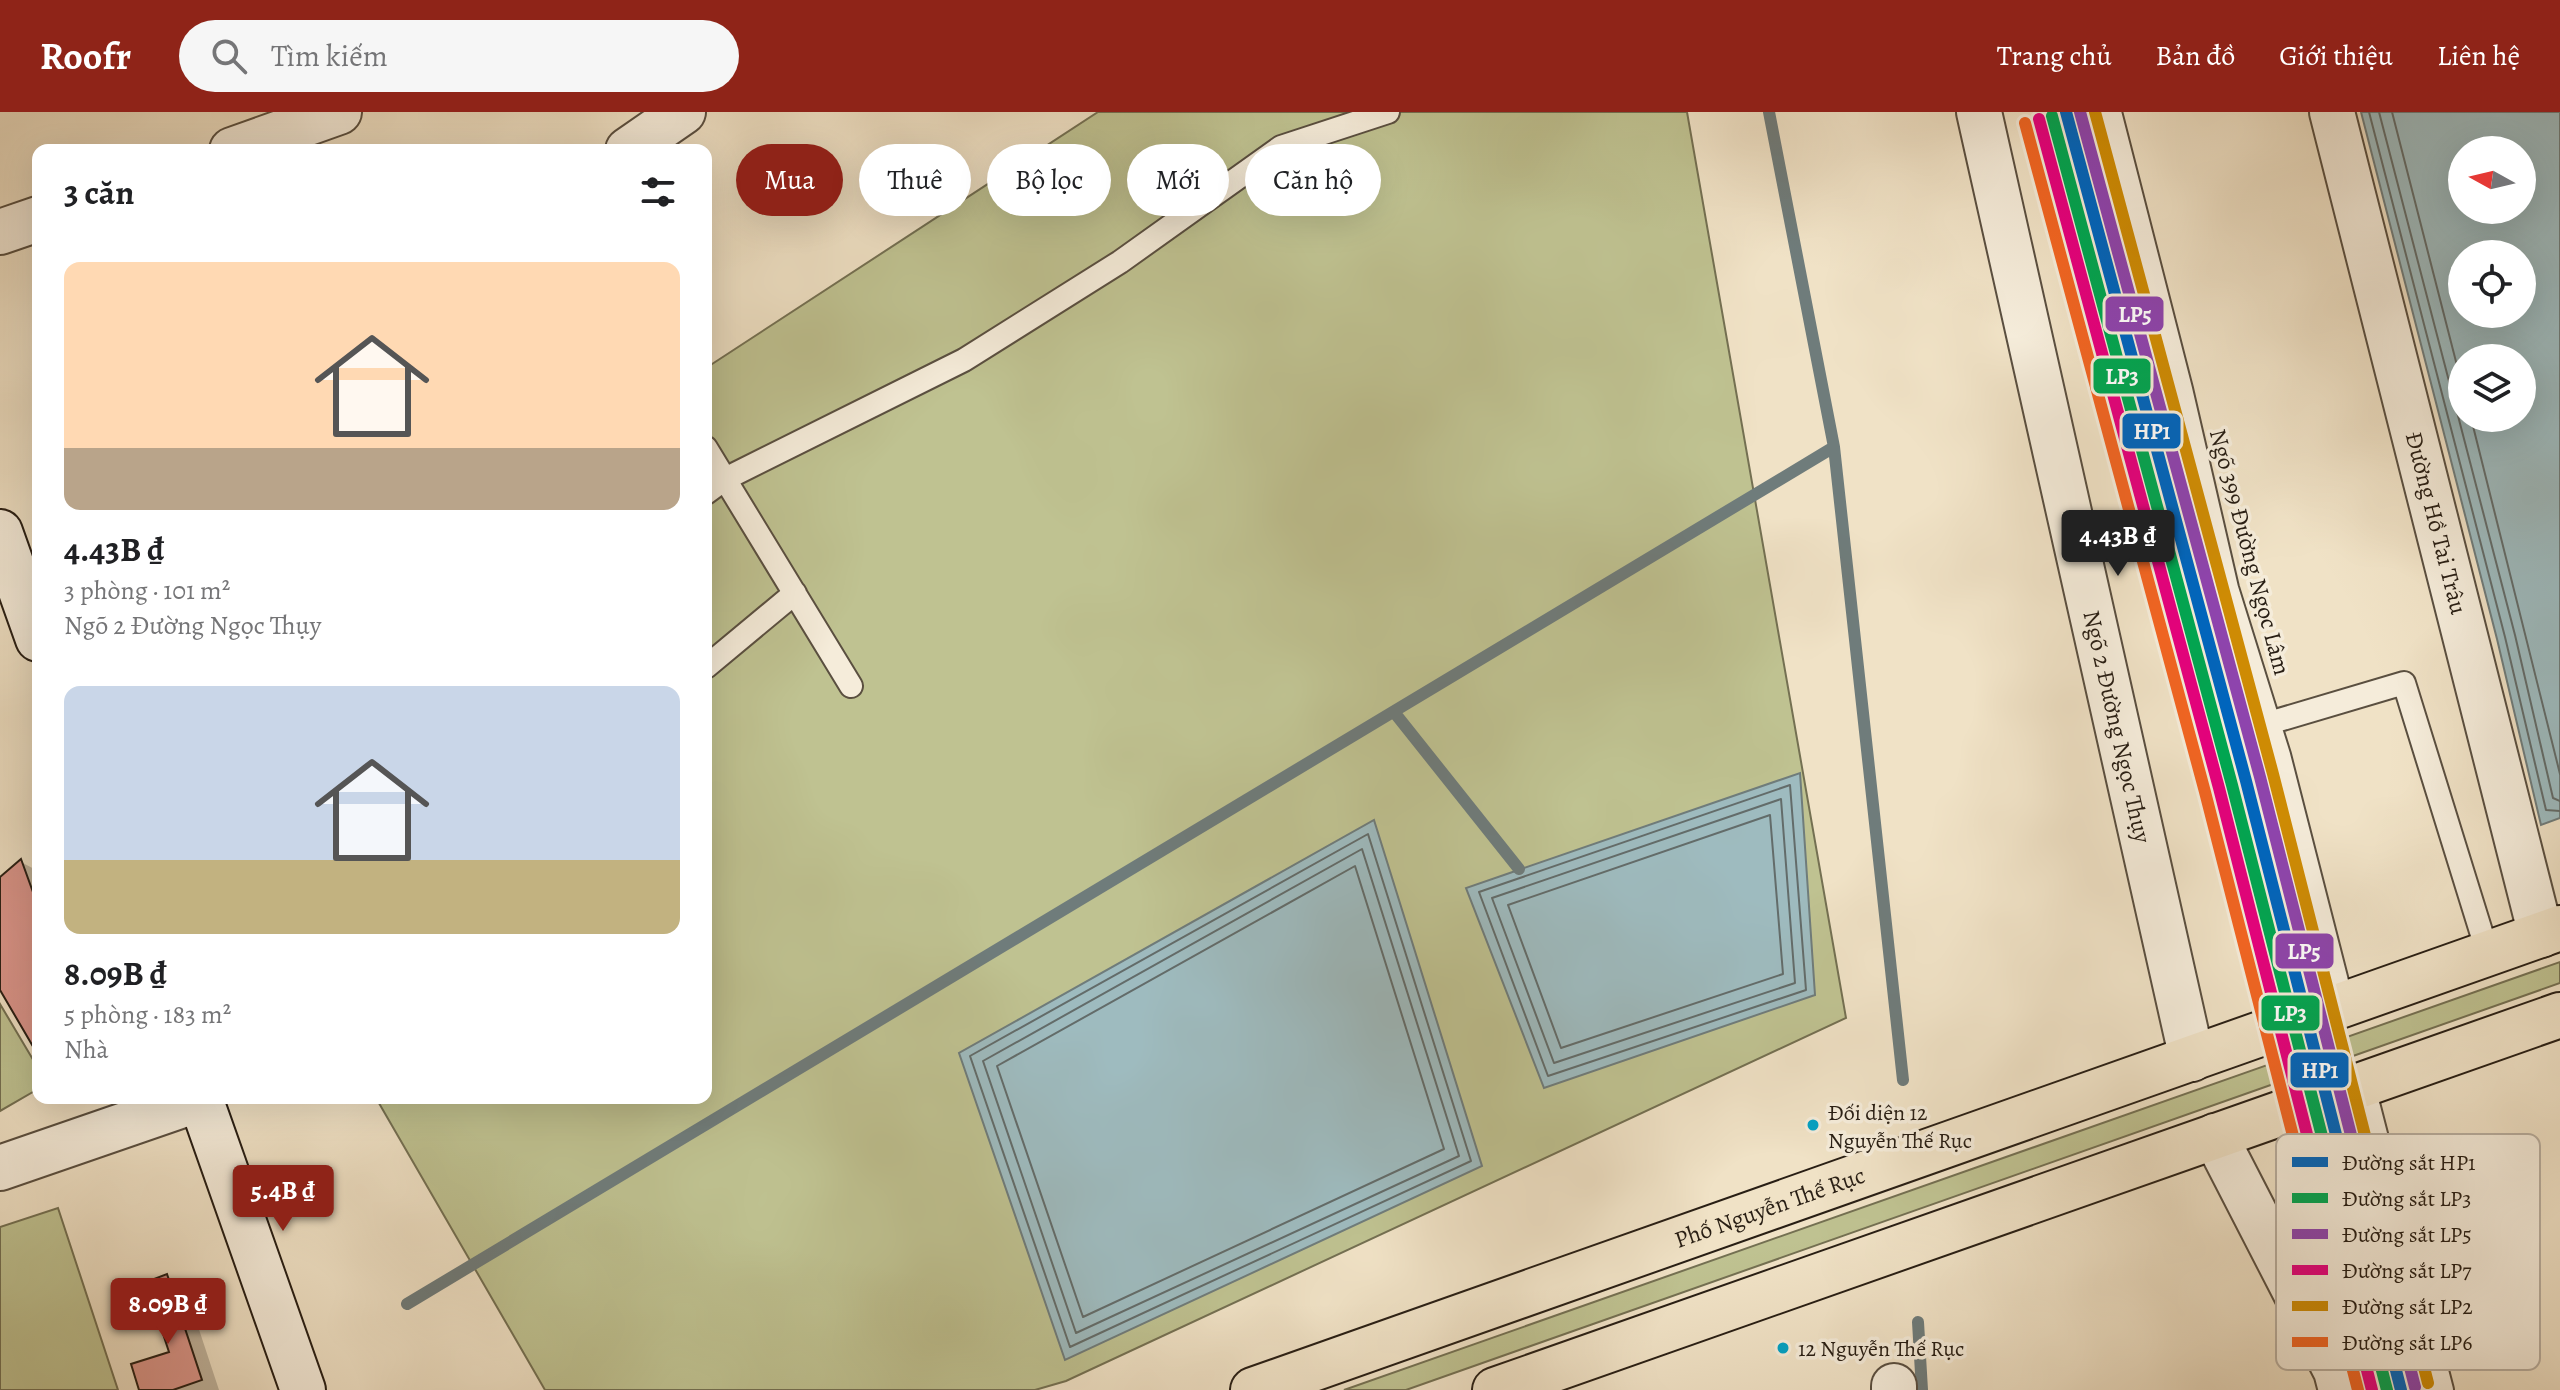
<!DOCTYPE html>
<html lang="vi">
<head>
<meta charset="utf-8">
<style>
  :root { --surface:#fff; --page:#f6f6f6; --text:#202124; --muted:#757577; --accent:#8f2418 }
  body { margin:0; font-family:Alegreya,serif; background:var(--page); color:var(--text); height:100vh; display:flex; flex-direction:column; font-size:30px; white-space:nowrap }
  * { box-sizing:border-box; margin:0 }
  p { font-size:26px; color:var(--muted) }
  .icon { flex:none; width:44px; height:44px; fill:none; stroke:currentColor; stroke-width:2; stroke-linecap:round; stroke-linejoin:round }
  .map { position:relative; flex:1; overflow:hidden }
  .details { position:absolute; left:32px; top:32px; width:680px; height:960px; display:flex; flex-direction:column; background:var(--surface); border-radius:16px; box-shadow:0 8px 32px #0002 }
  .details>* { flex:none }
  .hud { position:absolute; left:736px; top:32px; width:760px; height:72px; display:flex; gap:16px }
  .needle { width:52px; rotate:278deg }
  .tools { position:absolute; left:2448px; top:24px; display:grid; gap:16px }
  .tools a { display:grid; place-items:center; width:88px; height:88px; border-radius:50%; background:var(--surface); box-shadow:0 8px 32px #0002; font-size:40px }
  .price { position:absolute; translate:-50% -68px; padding:0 18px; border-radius:8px; background:var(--accent); color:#fff; font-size:26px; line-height:52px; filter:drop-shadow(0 2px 4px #0008) }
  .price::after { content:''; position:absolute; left:50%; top:48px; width:24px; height:18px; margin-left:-12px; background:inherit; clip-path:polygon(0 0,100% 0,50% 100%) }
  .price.selected { background:#222; color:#fff }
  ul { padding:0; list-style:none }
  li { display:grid; align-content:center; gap:16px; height:424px; padding:0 32px }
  li span { display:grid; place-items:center; height:248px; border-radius:16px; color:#555 }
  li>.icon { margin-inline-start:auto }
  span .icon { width:144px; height:144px; fill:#fffc; stroke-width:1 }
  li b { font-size:34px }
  h2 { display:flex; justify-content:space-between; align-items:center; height:96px; padding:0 32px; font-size:34px }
  .pill { padding:0 28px; border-radius:36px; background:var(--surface); box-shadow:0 8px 32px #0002; font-size:28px; line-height:72px }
  .pill.selected { background:var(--accent); color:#fff }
  header { display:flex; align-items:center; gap:48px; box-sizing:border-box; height:112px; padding:0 40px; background:var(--accent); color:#fff }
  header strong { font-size:38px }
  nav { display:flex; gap:44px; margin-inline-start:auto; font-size:28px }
  .search { width:560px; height:72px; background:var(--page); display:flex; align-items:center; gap:20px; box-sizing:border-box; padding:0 28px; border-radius:44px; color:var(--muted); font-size:30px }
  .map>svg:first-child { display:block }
  .green { fill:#bfc291; stroke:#747052; stroke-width:2 }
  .water { fill:#9ebbbf; stroke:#6f7c7b; stroke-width:2; fill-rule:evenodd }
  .shadow { fill:#0003 }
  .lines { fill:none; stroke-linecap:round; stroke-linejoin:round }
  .shore { stroke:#636c6a; stroke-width:2 }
  .stream { stroke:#6f7c7b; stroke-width:12 }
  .building { fill:#dc968c; stroke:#281e14; stroke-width:2 }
  .lane-casing { stroke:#5a4f40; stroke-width:26 }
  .street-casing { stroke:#5a4f40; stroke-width:48 }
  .secondary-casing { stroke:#281e14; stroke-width:48 }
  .primary-casing { stroke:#281e14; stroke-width:48 }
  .lane { stroke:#f5ecda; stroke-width:22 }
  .street { stroke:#f5ecda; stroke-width:44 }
  .secondary { stroke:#f5ecda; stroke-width:44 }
  .primary { stroke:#f0e2c6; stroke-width:44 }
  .rail-1-casing { stroke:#f5ecda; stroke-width:18 }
  .rail-2-casing { stroke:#f5ecda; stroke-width:18 }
  .rail-3-casing { stroke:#f5ecda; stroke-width:18 }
  .rail-4-casing { stroke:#f5ecda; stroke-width:18 }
  .rail-5-casing { stroke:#f5ecda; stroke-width:18 }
  .rail-6-casing { stroke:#f5ecda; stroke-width:18 }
  .rail-1 { stroke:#0065bd; stroke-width:12 }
  .rail-2 { stroke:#00a651; stroke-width:12 }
  .rail-3 { stroke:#8e44ad; stroke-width:12 }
  .rail-4 { stroke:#e5007d; stroke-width:12 }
  .rail-5 { stroke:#ce8b04; stroke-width:12 }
  .rail-6 { stroke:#f26522; stroke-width:12 }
  .bus-dot { fill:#02a2c5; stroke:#f5ecda; stroke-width:3 }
  .labels { text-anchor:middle; stroke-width:7; stroke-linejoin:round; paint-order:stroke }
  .bus-label { font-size:22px; fill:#281e14; stroke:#f5ecda; text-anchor:start }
  .street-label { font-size:24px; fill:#281e14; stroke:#f5ecda }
  .key { fill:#f5ecda; stroke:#b8ae9f; stroke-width:2 }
  .key-label { font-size:22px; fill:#281e14 }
  .line-badge { stroke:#f5ecda; stroke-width:3 }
  .badge-label { font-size:22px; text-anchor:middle; font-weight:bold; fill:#fff }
</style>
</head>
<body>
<header>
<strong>Roofr</strong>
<div class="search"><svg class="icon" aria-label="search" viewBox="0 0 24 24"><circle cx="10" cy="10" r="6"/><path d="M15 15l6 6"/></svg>Tìm kiếm</div>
<nav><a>Trang chủ</a><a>Bản đồ</a><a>Giới thiệu</a><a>Liên hệ</a></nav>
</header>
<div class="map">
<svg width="2560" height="1278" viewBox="0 0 2560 1278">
  <rect width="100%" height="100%" fill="#f0e2c6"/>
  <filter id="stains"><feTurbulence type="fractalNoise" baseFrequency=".0025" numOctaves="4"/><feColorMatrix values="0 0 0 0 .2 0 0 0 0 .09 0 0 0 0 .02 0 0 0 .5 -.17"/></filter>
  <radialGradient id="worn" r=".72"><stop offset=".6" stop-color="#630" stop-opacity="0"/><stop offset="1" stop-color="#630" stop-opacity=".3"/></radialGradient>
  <path class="green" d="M1098,0H1687L1846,906L1066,1269L1035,1278H545L376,986H706V256Z
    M2560,850V871L1406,1278H1344Z
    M0,892L38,956V977L0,999Z
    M58,1096L118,1278H0V1115Z"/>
  <path class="water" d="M2361,0H2560V706L2541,713L2497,527ZM2462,38H2522V98H2462ZM2462,142H2522V202H2462ZM2462,246H2522V306H2462Z
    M1800,661L1815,883L1544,976L1466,776Z
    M1374,708L1482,1054L1065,1248L959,941Z"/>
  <path class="shadow" d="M21,750L38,759V939L0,874V767Z
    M167,1165L185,1175L219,1278H141L172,1241Z"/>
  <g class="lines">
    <path class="shore" d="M2369,0L2505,525L2546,698L2560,699
      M2379,0L2515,523L2553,686L2560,689
      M2392,0L2462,273
      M2471,306L2560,662
      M1790,673L1806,878L1548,964L1479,780Z
      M1781,687L1795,871L1554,951L1492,786Z
      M1770,703L1783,862L1561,936L1508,793Z
      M1368,722L1471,1049L1070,1235L970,944Z
      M1362,737L1459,1044L1076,1221L983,949Z
      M1355,754L1444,1037L1083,1205L997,954Z"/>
    <path class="stream" d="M1769,0L1834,335L1903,968
      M1394,600L1519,757
      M407,1192L1834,335
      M1918,1210L1922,1278"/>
  </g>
  <path class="building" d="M21,747L38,794V943L0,878V765Z
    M167,1162L202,1268L173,1278H139L131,1252L169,1240L146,1170Z"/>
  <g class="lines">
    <defs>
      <path id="lane" d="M2110,0L2181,277L2227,476L2279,643L2343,893
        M706,336L851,574
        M706,381L725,367L964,248L1120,150L1281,35L1388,0
        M706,555L795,481
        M2269,611L2404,571L2488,842
        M2363,972L2442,1278"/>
      <g id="street">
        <path id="s1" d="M1979,0L2192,947"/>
        <path id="s2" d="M2332,0L2541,823"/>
        <path d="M232,38L339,0"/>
        <path d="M628,38L683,0"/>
        <path d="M0,120L38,107"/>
        <path d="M2215,1024L2336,1259L2341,1278"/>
        <path d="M0,1056L200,987"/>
        <path d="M1894,1274V1278"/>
      </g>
      <path id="secondary" d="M0,420L38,527
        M200,986L303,1278"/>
      <g id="primary">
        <path id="s3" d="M1253,1278L2560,816"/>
        <path d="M1495,1278L2560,903"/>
      </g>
    </defs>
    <use href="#lane" class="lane-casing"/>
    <use href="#street" class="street-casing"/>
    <use href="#secondary" class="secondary-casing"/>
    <use href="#primary" class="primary-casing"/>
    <use href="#lane" class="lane"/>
    <use href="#street" class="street"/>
    <use href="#secondary" class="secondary"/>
    <use href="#primary" class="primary"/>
    <defs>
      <path id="rail-1" d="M2066,0L2246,669L2401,1278"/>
      <path id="rail-2" d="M2052,4L2232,673L2387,1278"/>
      <path id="rail-3" d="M2080,0L2260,665L2415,1275"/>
      <path id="rail-4" d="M2039,7L2219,676L2372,1278"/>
      <path id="rail-5" d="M2095,0L2273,662L2428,1271"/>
      <path id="rail-6" d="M2025,11L2205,680L2358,1278"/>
    </defs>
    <use href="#rail-1" class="rail-1-casing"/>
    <use href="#rail-2" class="rail-2-casing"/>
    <use href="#rail-3" class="rail-3-casing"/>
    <use href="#rail-4" class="rail-4-casing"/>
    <use href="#rail-5" class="rail-5-casing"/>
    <use href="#rail-6" class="rail-6-casing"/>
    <use href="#rail-1" class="rail-1"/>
    <use href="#rail-2" class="rail-2"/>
    <use href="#rail-3" class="rail-3"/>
    <use href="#rail-4" class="rail-4"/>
    <use href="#rail-5" class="rail-5"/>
    <use href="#rail-6" class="rail-6"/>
  </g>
  <g class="bus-dot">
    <circle cx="1813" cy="1013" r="7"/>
    <circle cx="1783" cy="1236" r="7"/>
  </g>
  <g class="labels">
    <g class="bus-label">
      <text x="1828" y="1008">Đối diện 12<tspan x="1828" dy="28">Nguyễn Thế Rục</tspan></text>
      <text x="1798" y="1244">12 Nguyễn Thế Rục</text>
    </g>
    <g class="street-label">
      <text dy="8" stroke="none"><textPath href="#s2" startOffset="424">Đường Hồ Tai Trâu</textPath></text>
      <text transform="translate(2250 440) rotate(75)" y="8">Ngõ 399 Đường Ngọc Lâm</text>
      <text dy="8" stroke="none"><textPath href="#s1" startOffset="630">Ngõ 2 Đường Ngọc Thụy</textPath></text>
      <text dy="8" stroke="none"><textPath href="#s3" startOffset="548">Phố Nguyễn Thế Rục</textPath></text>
    </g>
  </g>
  <rect x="2276" y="1022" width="264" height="236" rx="12" class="key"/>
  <rect x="2292" y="1045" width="36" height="10" fill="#0065bd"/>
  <rect x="2292" y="1081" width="36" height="10" fill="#00a651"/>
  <rect x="2292" y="1117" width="36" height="10" fill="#8e44ad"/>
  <rect x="2292" y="1153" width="36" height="10" fill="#e5007d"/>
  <rect x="2292" y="1189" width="36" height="10" fill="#ce8b04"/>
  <rect x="2292" y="1225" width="36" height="10" fill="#f26522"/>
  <g class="key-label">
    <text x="2342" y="1058">Đường sắt HP1</text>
    <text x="2342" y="1094">Đường sắt LP3</text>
    <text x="2342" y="1130">Đường sắt LP5</text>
    <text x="2342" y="1166">Đường sắt LP7</text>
    <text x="2342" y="1202">Đường sắt LP2</text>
    <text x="2342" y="1238">Đường sắt LP6</text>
  </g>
  <g class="line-badge">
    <rect x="2104" y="183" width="61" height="38" rx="8" fill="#8e44ad"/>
    <rect x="2092" y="245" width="60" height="38" rx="8" fill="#00a651"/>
    <rect x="2121" y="300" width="61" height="38" rx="8" fill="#0065bd"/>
    <rect x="2274" y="820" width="61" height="38" rx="8" fill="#8e44ad"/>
    <rect x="2260" y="882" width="61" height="38" rx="8" fill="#00a651"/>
    <rect x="2289" y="939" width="61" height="38" rx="8" fill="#0065bd"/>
  </g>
  <g class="badge-label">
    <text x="2135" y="210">LP5</text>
    <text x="2122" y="272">LP3</text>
    <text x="2152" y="327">HP1</text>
    <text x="2304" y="847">LP5</text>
    <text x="2290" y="909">LP3</text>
    <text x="2320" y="966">HP1</text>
  </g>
  <rect width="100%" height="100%" filter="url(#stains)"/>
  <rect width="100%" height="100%" fill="url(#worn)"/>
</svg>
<div class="tools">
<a><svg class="needle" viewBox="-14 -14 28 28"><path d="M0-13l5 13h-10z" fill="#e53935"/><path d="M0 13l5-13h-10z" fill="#757577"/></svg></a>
<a><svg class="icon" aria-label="locate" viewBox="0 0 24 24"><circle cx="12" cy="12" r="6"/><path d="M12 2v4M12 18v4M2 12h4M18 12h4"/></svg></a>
<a><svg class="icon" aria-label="layers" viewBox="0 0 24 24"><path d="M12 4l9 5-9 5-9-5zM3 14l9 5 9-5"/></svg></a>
</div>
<b class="price selected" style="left:2118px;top:466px">4.43B ₫</b>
<b class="price" style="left:283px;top:1121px">5.4B ₫</b>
<b class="price" style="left:168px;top:1234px">8.09B ₫</b>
<div class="hud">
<a class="pill selected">Mua</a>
<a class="pill">Thuê</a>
<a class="pill">Bộ lọc</a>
<a class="pill">Mới</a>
<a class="pill">Căn hộ</a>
</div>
<section class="details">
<h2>3 căn<svg class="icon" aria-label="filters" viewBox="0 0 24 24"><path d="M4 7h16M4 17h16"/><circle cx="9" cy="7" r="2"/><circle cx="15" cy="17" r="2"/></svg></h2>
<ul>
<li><span style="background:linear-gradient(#ffd9b3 75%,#b9a48a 0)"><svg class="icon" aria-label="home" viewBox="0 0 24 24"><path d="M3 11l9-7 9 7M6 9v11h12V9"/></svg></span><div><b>4.43B ₫</b><p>3 phòng · 101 m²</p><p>Ngõ 2 Đường Ngọc Thụy</p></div></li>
<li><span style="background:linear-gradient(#c9d6e8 70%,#c2b280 0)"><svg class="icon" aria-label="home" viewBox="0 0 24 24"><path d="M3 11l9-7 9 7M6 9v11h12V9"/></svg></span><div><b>8.09B ₫</b><p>5 phòng · 183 m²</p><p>Nhà</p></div></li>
</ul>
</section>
</div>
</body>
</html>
